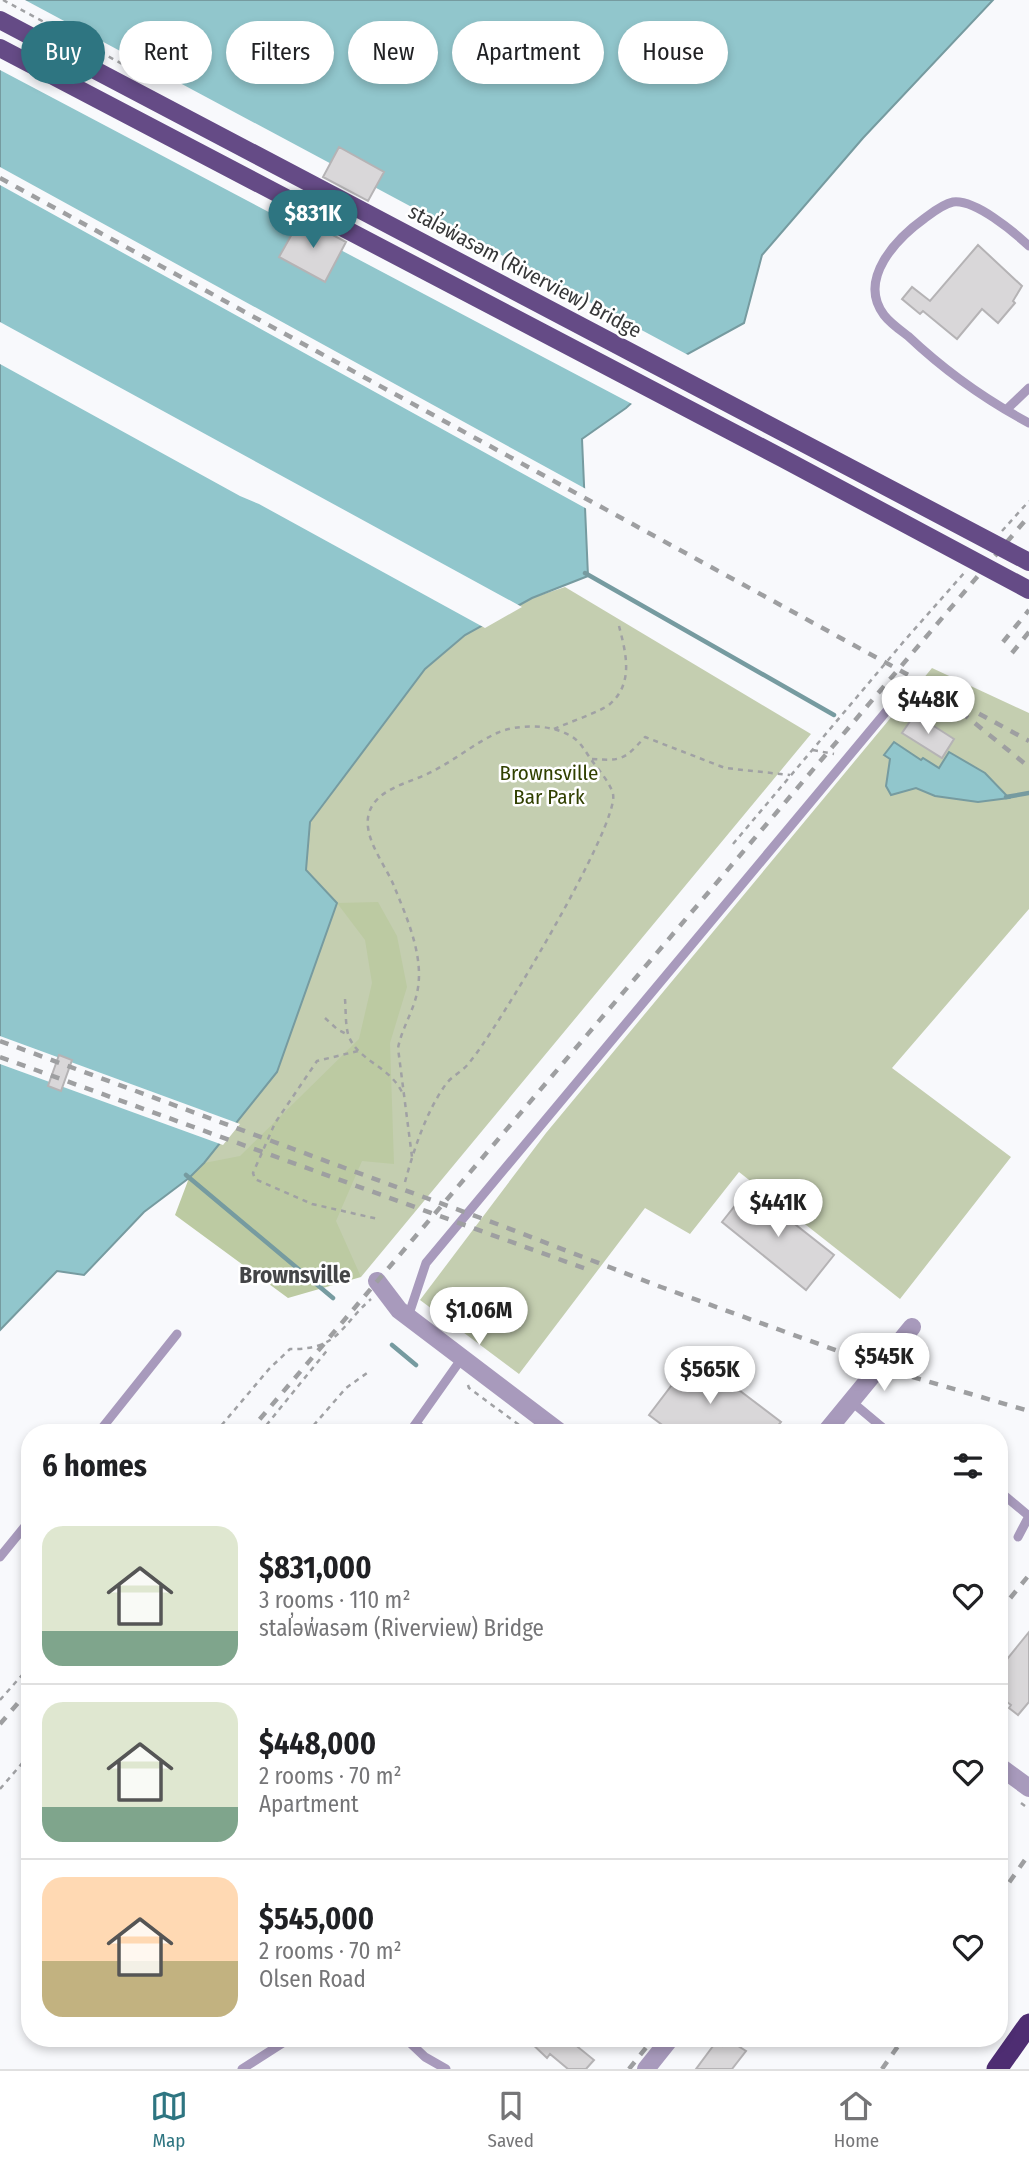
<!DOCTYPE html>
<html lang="en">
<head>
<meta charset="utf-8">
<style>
  :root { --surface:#fff; --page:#f2f2f2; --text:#202124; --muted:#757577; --line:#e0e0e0; --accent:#2e7581 }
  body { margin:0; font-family:"Fira Sans Condensed",sans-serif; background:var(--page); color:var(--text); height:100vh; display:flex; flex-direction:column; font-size:26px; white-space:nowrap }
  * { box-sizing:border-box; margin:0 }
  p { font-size:23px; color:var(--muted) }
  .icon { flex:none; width:38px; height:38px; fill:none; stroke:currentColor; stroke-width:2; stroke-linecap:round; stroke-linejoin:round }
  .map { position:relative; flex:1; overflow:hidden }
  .side { position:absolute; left:21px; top:1424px; width:987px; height:623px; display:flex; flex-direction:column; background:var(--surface); border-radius:28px; box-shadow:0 4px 10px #0003 }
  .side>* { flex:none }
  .banner { position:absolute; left:21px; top:21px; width:987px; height:63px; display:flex; gap:14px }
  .price { position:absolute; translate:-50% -60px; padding:0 16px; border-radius:24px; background:#fff; color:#222; font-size:23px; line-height:46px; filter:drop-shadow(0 2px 4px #0008) }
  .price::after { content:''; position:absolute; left:50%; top:42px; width:21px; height:16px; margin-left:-10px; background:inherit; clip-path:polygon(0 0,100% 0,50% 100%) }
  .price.on { background:var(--accent); color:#fff }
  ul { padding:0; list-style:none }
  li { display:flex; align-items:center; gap:21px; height:175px; padding:0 21px }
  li+li { border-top:2px solid var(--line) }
  li span { display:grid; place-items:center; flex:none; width:196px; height:140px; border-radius:21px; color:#555 }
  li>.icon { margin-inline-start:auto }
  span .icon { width:84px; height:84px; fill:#fffc; stroke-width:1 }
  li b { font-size:30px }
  h2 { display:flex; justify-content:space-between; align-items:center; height:84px; padding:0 21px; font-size:30px }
  .pill { padding:0 24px; border-radius:32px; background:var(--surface); box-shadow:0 4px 10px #0003; font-size:24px; line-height:63px }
  .pill.on { background:var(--accent); color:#fff }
  .tabs { display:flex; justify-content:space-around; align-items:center; height:98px; border-top:2px solid var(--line); background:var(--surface); font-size:19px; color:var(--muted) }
  .tabs a { display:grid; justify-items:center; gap:4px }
  .tabs .on { color:var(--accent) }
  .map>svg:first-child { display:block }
  .green { fill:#c4ceb0 }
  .forest { fill:#bccaa2 }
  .water { fill:#91c6cc; stroke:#769ba0; stroke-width:2 }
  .pier { fill:#f8f9fc }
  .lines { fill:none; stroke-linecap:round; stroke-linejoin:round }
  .stream { stroke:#769ba0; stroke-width:4.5 }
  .building { fill:#d9d7d9; stroke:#b5b3b5; stroke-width:2 }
  .path { stroke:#a0a1a4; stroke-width:2.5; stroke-dasharray:5 5; stroke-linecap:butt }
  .service { stroke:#a89abc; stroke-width:9 }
  .minor { stroke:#a89abc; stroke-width:18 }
  .tertiary { stroke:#a89abc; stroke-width:18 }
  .motorway { stroke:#4e2d72; stroke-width:21 }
  .rail { stroke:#9e9fa1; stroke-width:4.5; stroke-dasharray:9 9; stroke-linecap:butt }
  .path-bridge { stroke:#a0a1a4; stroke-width:2.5; stroke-dasharray:5 5; stroke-linecap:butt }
  .primary-bridge { stroke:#654b86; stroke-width:18 }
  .labels { text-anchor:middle; stroke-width:5; stroke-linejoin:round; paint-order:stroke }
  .street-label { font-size:21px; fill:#363738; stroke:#fff }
  .park-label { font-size:21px; fill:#314000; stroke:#fff }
  .neighbourhood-label { font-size:23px; font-weight:bold; fill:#444547; stroke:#fff }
</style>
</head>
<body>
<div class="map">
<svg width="1029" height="2069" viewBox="0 0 1029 2069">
  <rect width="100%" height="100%" fill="#f8f9fc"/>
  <path class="green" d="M565,587L811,734L361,1277L204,1163L277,1072L337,904L306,871L310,822L425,669L465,635L532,598Z
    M932,668L1029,713V909L892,1068L1011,1157L900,1299L739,1172L690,1234L645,1208L519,1374L420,1300L546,1133Z"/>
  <path class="forest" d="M378,902L397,936L407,987L390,1043L394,1164L362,1161L336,1221L361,1277L288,1298L175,1215L189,1178L204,1163L240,1156L359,1039L372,983L365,940L337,903Z"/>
  <path class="water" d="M0,0H993L863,138L762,255L744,323L682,357L626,408L582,439L588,576L532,598L465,635L425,669L310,822L306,870L337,903L277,1072L204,1163L189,1178L144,1212L84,1275L57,1271L0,1330Z
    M894,742L921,760L923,758L939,768L949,752L985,773L1009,798L978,802L935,796L916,788L891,795L886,786L890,759L884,755Z"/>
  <path class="pier" d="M0,0H25L690,356L634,405L0,70Z
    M0,167L586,489L587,509L0,185Z
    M0,322L522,607L485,628L259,504L240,496L0,364Z
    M0,1036L240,1124L223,1145L0,1064Z"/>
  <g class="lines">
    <path class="stream" d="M585,573L834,715
      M1006,797L1029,793
      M186,1175L333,1298
      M392,1345L416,1365"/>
  </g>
  <path class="building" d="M339,147L384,172L368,201L323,177Z
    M301,218L346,242L325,282L279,257Z
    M978,245L1022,286L1013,301L1015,303L998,323L982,309L957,339L923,311L920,314L902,299L912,287L930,301Z
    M915,714L954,739L942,758L902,733Z
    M59,1055L72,1060L61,1091L48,1086Z
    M749,1188L834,1255L806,1290L722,1222Z
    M694,1356L781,1422L772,1433H673L649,1415Z
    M1029,1632V1702L1018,1715L1009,1708L1011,1705L999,1696V1669Z
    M527,2039H561L570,2046L573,2043L594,2060L586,2069H568L550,2054L547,2058Z
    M727,2039L746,2051L732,2069H696L716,2042L722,2046Z"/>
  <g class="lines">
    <path class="path" d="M1002,531L1029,501
      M554,729C567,723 600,712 610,704C634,683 626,653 619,626
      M813,750L834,754
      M592,759C622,761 624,760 645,737L725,768L790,775
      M733,844L905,640L965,572
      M345,999C346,1010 345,1026 349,1037C360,1062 388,1065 402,1092
      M325,1018L337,1029L348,1035
      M358,1051L317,1061L275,1123L253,1173L255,1179L312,1204L378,1219
      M405,1182C414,1149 426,1112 446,1084C452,1076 463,1071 469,1063C495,1033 620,824 613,794C610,782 597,768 590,758C584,749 579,740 569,735C550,724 517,724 497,733C475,743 455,760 433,771C412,783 377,787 369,813C362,837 385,864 394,886C407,918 425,958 417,993C413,1012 402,1028 398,1048L412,1157
      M468,1385L469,1388L530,1433
      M215,1433L269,1369L290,1349C339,1350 340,1326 371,1299
      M260,1433L329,1348
      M307,1433L346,1388L367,1373
      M0,1700L30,1666
      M0,1789L30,1754
      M1021,1803L1029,1809"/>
    <path class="service" d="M1029,246C1014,232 975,199 953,202C943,204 933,212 925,218C897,238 857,279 884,315C890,323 900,330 908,336C944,370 986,400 1029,423
      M1006,410L1029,388
      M408,1317L426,1263L895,701
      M852,1402L889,1433
      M416,1424L428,1433
      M98,1433L177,1334
      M409,1433L462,1358
      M999,1491L1029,1516L1018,1537
      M0,1557L30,1520
      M406,2039L425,2057L446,2069
      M242,2069L289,2039"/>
    <path class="minor" d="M377,1281L399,1310L561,1433
      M825,1433L912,1327"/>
    <path class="tertiary" d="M999,1766L1029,1788
      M646,2069L670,2039"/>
    <path class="motorway" d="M997,2069L1029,2024"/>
    <path class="rail" d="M0,178L1029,741
      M1003,642L1029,610
      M1012,653L1029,632
      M961,712L1029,767
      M0,1041L497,1224L661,1287L899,1373L1029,1411
      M0,1057L589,1270
      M248,1433L1029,516
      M999,1612L1029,1575
      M0,1724L30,1689
      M999,1897L1029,1854
      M629,2069L653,2039
      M882,2069L903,2039"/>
    <path class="path-bridge" d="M3,0L141,74"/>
    <path class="primary-bridge" d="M0,20L1029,562
      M0,48L782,458L1029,590"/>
  </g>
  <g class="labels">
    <g class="street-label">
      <text transform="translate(525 271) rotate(28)" y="7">stal̕əw̓asəm (Riverview) Bridge</text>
    </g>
    <g class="park-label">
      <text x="549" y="780">Brownsville<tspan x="549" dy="24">Bar Park</tspan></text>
    </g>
    <g class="neighbourhood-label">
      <text x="295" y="1283">Brownsville</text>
    </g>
  </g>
</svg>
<b class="price on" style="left:313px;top:250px">$831K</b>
<b class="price" style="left:928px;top:736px">$448K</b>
<b class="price" style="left:778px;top:1239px">$441K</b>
<b class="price" style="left:479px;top:1347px">$1.06M</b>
<b class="price" style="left:884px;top:1393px">$545K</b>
<b class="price" style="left:710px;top:1406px">$565K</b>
<div class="banner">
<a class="pill on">Buy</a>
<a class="pill">Rent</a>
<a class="pill">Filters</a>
<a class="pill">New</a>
<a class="pill">Apartment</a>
<a class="pill">House</a>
</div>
<section class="side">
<h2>6 homes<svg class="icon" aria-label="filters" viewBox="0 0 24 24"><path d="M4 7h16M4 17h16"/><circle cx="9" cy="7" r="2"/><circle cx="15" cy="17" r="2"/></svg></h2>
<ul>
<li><span style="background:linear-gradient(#dfe7d0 75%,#7fa58c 0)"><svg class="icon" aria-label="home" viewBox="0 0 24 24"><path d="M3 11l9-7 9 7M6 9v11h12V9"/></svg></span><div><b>$831,000</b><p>3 rooms · 110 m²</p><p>stal̕əw̓asəm (Riverview) Bridge</p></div><svg class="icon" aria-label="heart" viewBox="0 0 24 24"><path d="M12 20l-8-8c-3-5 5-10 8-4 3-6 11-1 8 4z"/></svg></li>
<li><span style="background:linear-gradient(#dfe7d0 75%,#7fa58c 0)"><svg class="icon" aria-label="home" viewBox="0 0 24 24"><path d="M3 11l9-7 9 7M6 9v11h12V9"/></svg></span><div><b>$448,000</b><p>2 rooms · 70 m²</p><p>Apartment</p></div><svg class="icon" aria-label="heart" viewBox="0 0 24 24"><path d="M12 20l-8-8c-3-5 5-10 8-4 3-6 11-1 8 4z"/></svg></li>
<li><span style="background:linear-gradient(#ffd9b3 60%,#c2b280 0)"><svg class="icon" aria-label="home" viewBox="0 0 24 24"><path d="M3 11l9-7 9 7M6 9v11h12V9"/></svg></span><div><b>$545,000</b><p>2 rooms · 70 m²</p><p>Olsen Road</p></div><svg class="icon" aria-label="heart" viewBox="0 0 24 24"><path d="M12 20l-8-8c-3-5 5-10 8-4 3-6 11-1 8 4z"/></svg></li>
</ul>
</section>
</div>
<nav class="tabs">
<a class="on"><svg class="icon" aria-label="map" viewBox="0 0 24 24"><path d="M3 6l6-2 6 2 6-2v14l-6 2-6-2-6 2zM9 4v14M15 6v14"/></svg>Map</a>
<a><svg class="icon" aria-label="saved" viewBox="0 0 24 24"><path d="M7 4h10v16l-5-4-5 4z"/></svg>Saved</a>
<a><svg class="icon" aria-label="home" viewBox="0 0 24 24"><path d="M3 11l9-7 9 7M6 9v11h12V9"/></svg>Home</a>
</nav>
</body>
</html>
